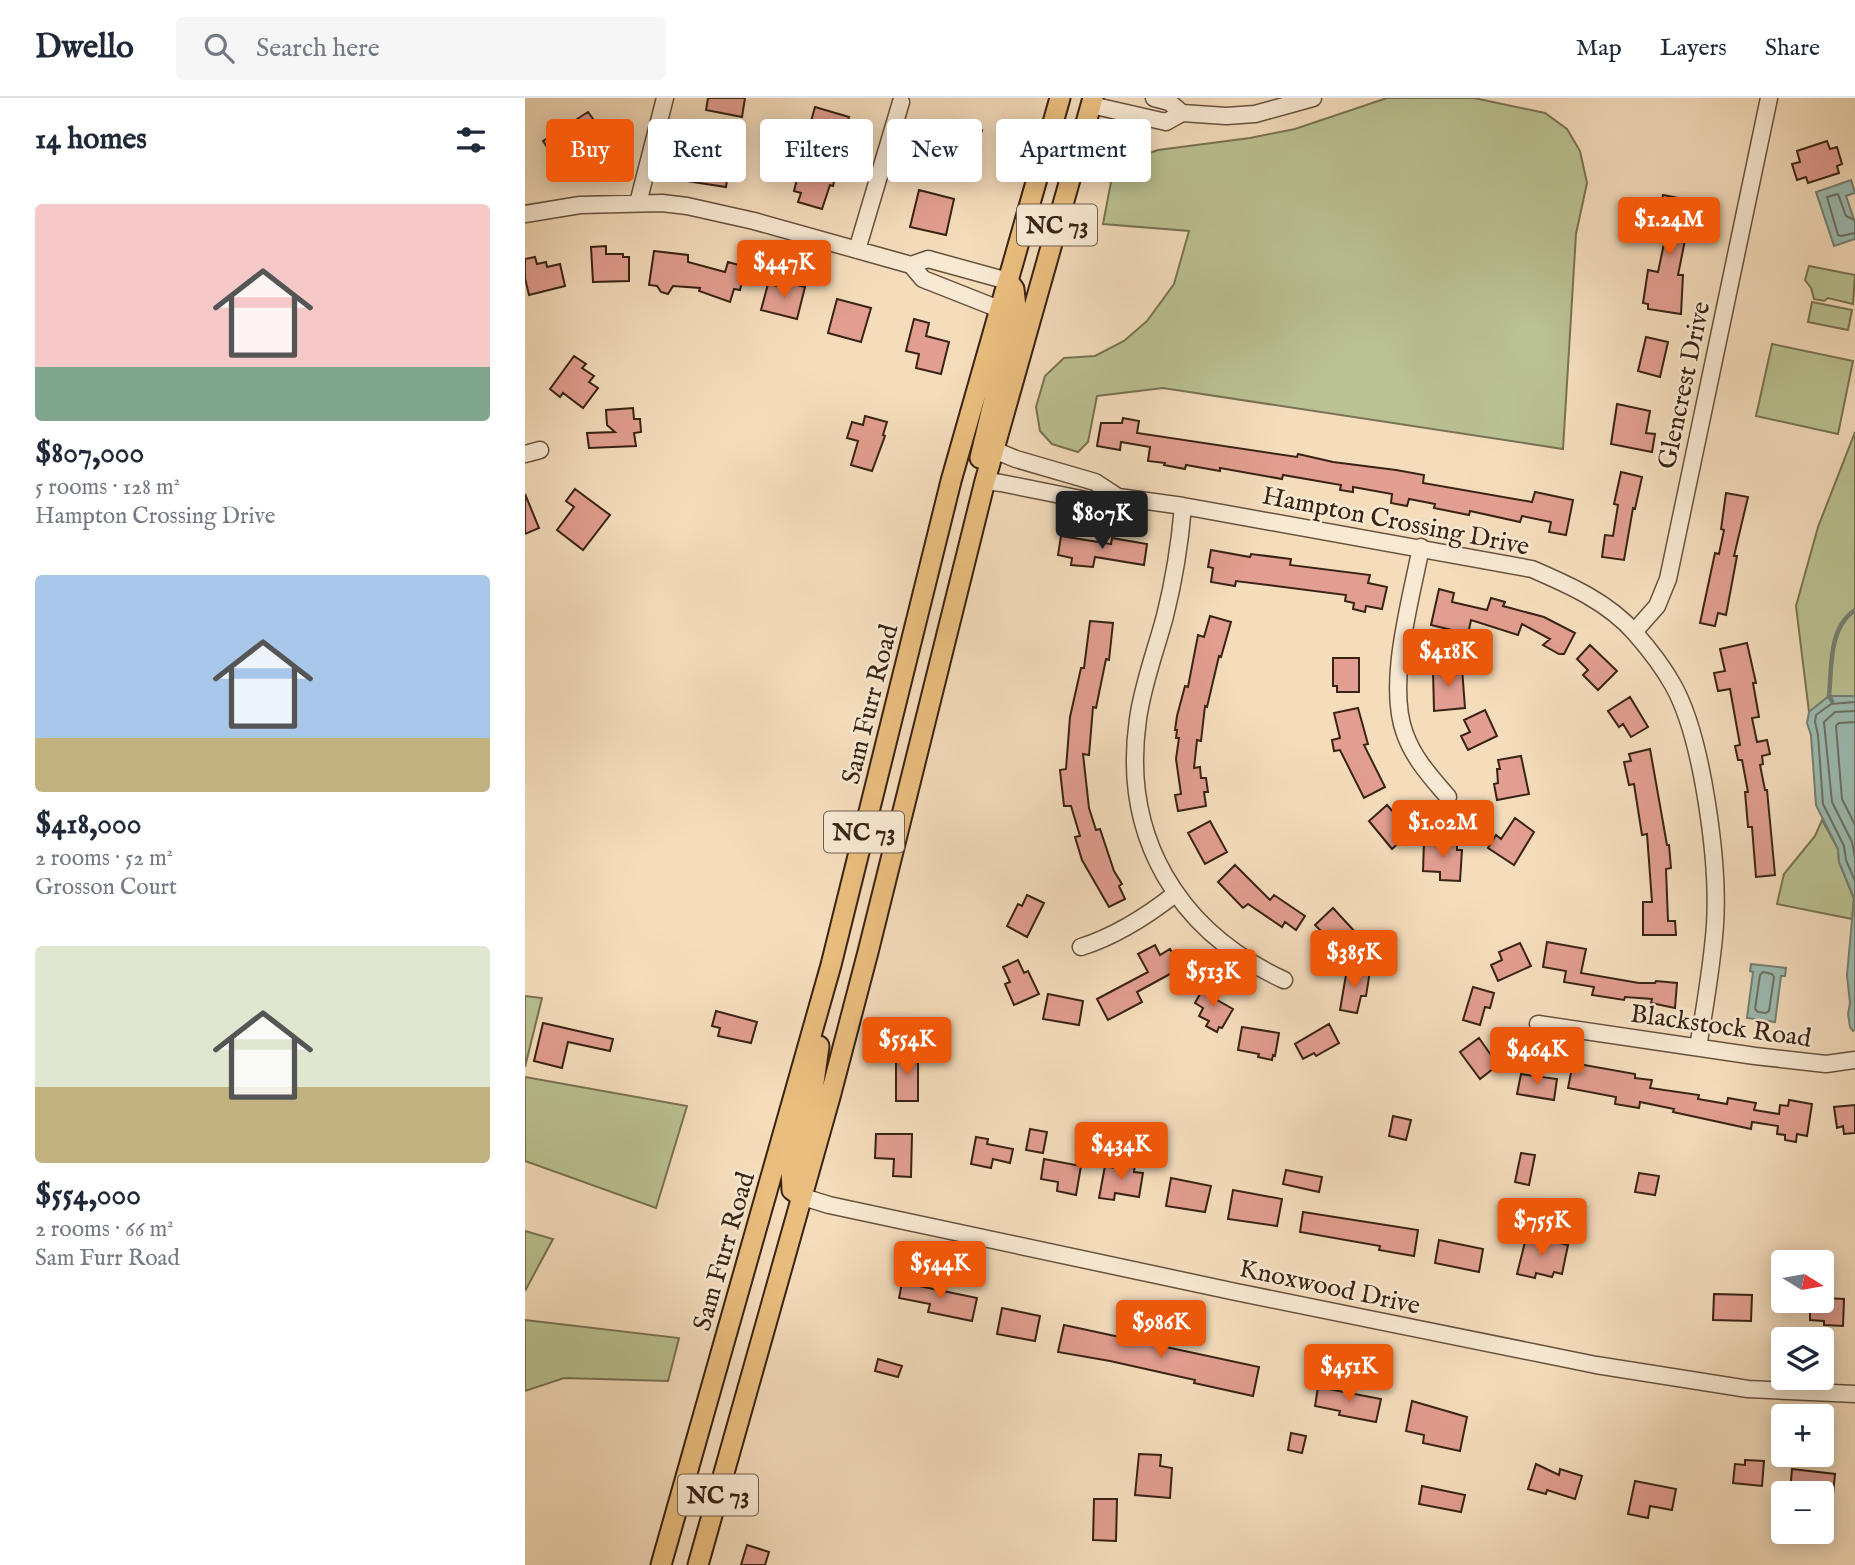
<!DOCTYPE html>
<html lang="en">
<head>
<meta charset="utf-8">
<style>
  :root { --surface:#fff; --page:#f6f6f7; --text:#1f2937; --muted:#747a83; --line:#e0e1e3; --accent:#ea580c }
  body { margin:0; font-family:"IM FELL English",serif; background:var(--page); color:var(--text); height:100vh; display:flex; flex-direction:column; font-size:26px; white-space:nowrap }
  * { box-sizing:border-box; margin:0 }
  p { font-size:23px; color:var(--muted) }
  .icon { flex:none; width:38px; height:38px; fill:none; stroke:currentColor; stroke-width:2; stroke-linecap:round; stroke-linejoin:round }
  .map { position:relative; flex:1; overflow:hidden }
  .side { display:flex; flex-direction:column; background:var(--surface); width:525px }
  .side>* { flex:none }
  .top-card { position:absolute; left:21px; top:21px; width:665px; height:63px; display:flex; gap:14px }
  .needle { width:46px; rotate:101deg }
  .controls { position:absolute; left:1246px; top:1152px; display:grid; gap:14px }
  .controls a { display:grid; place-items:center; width:63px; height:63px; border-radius:7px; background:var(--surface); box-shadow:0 4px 18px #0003; font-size:35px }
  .price { position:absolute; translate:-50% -60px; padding:0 16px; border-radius:7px; background:var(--accent); color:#fff; font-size:23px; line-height:46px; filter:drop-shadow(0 2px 4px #0008) }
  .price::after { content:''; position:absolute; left:50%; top:42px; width:21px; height:16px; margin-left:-10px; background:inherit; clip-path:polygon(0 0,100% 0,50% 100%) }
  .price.current { background:#222; color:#fff }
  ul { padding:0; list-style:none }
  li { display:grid; align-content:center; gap:14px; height:371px; padding:0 35px }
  li span { display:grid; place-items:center; height:217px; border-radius:7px; color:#555 }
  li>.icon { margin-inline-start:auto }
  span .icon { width:126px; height:126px; fill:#fffc; stroke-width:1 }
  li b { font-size:30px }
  h2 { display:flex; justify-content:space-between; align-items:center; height:84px; padding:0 35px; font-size:30px }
  .pill { padding:0 24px; border-radius:7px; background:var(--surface); box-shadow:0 4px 18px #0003; font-size:24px; line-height:63px }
  .pill.current { background:var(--accent); color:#fff }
  header { display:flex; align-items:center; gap:42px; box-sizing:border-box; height:98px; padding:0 35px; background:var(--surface); border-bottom:2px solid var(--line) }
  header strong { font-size:33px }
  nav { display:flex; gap:38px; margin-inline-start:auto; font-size:24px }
  .search { width:490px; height:63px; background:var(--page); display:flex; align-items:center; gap:18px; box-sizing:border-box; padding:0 24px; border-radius:7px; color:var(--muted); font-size:26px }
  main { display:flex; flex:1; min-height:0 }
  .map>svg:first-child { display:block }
  .green { fill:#bac192; stroke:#797253; stroke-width:2 }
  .water { fill:#9cbbb2; stroke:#747e73; stroke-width:2 }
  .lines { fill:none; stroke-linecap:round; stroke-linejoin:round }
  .shore { stroke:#6a6f63; stroke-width:2 }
  .stream { stroke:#747e73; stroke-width:4.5 }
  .building { fill:#e29e90; stroke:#382314; stroke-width:2 }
  .minor-casing { stroke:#67523e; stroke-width:19 }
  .major-casing { stroke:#382314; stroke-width:23 }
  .minor { stroke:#f8e9d3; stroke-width:16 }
  .major { stroke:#eabe7e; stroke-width:19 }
  .labels { text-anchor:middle; stroke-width:5; stroke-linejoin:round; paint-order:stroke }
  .shield { fill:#f8e9d3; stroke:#725e4d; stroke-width:2 }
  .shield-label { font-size:24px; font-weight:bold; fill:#382314 }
  .street-label { font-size:26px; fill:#382314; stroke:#f8e9d3 }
</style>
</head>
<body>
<header>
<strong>Dwello</strong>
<div class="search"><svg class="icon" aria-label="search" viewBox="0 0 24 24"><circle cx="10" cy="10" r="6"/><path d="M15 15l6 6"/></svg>Search here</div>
<nav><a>Map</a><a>Layers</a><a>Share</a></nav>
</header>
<main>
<section class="side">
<h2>14 homes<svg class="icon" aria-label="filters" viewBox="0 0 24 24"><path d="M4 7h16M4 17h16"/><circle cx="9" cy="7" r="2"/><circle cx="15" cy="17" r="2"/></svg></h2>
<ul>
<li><span style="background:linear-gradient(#f6c9c9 75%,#7fa58c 0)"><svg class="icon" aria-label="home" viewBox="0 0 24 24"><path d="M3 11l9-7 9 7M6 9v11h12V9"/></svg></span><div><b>$807,000</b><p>5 rooms · 128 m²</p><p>Hampton Crossing Drive</p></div></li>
<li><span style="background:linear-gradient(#a9c7e8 75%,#c2b280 0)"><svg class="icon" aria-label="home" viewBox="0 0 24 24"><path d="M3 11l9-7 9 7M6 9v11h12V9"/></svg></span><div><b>$418,000</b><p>2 rooms · 52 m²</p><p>Grosson Court</p></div></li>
<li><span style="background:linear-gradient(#dfe7d0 65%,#c2b280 0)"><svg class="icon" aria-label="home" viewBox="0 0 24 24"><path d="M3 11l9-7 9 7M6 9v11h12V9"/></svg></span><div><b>$554,000</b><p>2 rooms · 66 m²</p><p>Sam Furr Road</p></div></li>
</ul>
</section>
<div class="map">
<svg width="1330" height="1467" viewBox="0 0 1330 1467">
  <rect width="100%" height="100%" fill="#f5ddbc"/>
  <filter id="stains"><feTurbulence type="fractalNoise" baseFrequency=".00286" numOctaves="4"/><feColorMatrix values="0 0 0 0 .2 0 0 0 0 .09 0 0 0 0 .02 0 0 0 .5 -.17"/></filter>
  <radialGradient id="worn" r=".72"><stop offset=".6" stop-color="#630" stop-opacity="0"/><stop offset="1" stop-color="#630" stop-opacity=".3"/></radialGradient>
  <path class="green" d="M862,0H949L1020,15L1042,31L1055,53L1062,85L1051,136L1038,351L638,290L572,298L563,344L553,354L527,346L515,333L511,309L520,278L539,260L570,258L599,243L622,223L649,186L664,133L578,126L586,84L602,63L633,52L725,40L770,31Z
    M1284,168L1330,177L1328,206L1303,200L1299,203L1289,201L1286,190L1280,182Z
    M1287,204L1327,212L1323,232L1283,224Z
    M1247,246L1328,263L1313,336L1231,318Z
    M1330,334V598H1304L1284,614L1271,508L1293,429Z
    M1297,722L1313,751L1314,764L1329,801L1327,821L1252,806L1259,776L1290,738Z
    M0,898L17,900L0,969Z
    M0,979L162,1008L131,1110L0,1063Z
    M0,1133L28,1141L0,1193Z
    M0,1222L154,1240L143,1283L39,1280L0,1293Z"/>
  <path class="water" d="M1326,82L1330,95L1321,98L1330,124V141L1309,148L1291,94Z
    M1304,598H1330V932L1328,933L1325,929L1323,916L1325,905L1322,877L1329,800L1314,764L1313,751L1291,707L1286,637L1282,625L1284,614Z
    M1226,866L1261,870L1260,878H1256L1250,924L1222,920L1228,874L1225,873Z"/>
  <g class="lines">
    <path class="shore" d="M1330,122L1321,118L1313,96L1302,99L1313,137L1316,138L1330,135
      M1330,604L1306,606L1291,617L1290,624L1293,637L1298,706L1319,748L1321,762L1330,783
      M1330,613L1310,614L1299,624L1307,704L1327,744L1330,760
      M1330,624L1314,625L1311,628L1317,701L1330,727
      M1238,874L1247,876L1249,879L1244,913L1241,915L1233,914L1230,911L1235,877Z"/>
    <path class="stream" d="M1307,603L1304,598C1307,569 1303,530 1330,512"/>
  </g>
  <path class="building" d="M183,0H220L217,19L181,12Z
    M290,9L324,19L314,51L281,41Z
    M63,14L79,36L32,64L18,43Z
    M430,22L457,32L442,73L406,61L412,43L422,47Z
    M176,40L207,45L201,89L161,83L164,66L172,67Z
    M1302,43L1305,51L1312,49L1317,66L1312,68L1314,75L1283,85L1281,79L1272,82L1267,66L1275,64L1272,53Z
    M280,67L311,76L308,88L305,87L297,111L273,104L276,95L269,93L272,81L267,80L270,68L279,71Z
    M394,92L429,101L421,137L385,129Z
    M1138,97L1164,102L1163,108H1166L1162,125L1168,127L1165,143L1160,142L1153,177H1158L1156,216L1123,211V206L1118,205L1123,172L1133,174L1141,136L1132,134L1135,120L1131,119L1133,106L1136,107Z
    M81,148V156H98V159H104V183L68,184L66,149Z
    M129,153L163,157V164L200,174L203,164L221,169L215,192L209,191L205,204L174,193L175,190L148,188L143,196L136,194L132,188L124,187Z
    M10,159L12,166L21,164L22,169L35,166L40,188L4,197L0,180V161Z
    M265,185L280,189L272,221L236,212L243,186L264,190Z
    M312,201L346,210L336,244L303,235Z
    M389,221L404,225L401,238L424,244L416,276L391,270L394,256L381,253Z
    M1121,239L1143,244L1135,279L1113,273Z
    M49,258L61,266L57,270L69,278L64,284L73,290L58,310L38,295L35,299L25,291Z
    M1092,306L1125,313L1121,335L1130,336L1127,354L1086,346Z
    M108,310L109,321H115L116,334L109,335L111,348L64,350L62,335L90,334L82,327L81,312Z
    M340,318L362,324L358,337L360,338L347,373L326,367L333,343L322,340L327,324L338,327Z
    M598,320L614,323L612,335L772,359L773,356L808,364L871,372L899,377L898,385L1007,404L1010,394L1048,402L1041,437L1024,434L1026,424L997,418L995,424L945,413L944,417L909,410L910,406L884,401L882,408L866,405L867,396L828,389V394L815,392L816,387L758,377L757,381L695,370V373L661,367L660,371L639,367L640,365L623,363L625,349L596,344L595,352L572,348L576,325H597Z
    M1096,374L1117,379L1110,411L1108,410L1099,462L1077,459L1080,437L1088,438L1093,407L1089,406Z
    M50,391L85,417L58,452L32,432L49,409L41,403Z
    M1201,395L1223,399L1209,458H1212L1201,517L1193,515L1190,528L1175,525L1190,455L1194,456L1199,432L1196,431Z
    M0,396L14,430L0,436Z
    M536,438L586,446L587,440L622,446L619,467L570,459L568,469L546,467L547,460L533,457Z
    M686,452L725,459L726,456L766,461L765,467L845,477L843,485L862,489L857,511L841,508L840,514L828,511L829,505L820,503L821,497L711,483L710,488L686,484L688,470L683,469Z
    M914,491L929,495L927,504L962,512L966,500L980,504L978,508L1019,519L1050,535L1039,556H1034L1018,547L1025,541L997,526L993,537L946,522L943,536L906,527Z
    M685,518L706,524L696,559L694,558L682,609L680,608L676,643L672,642L669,670L675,669L676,680H681L683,694H679L681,708L653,713L650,697L656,696L651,661L654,640H651L652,632H650L652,618L660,588L663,589L673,537L679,539Z
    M565,523L588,525L584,562L581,561L571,610L568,609L564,657L558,656L564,710L571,732L575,731L589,773L597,786L594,788L600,801L584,809L557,762L550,739L555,738L546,708H539L535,672L541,671L545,619L556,570H559Z
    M1222,545L1231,585H1228L1234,619L1227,620L1232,644L1242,642L1245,656L1237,658L1238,666L1235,667L1240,692H1242L1250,777L1231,779L1227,729H1223L1220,694H1223L1217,662H1213L1210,648L1215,647L1205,591L1193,593L1189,575L1200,573L1195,551Z
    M1065,547L1092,573L1073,592L1058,577L1063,572L1052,561Z
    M808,560H834V594H812V588H808Z
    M937,570L940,610L909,613L908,572Z
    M1105,599L1123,629L1106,639L1098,626L1094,629L1083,613Z
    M833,610L843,646L839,647L860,689L839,700L815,652L809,653L807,642L815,640L809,615Z
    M960,612L972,638L943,652L936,638L945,634L939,622Z
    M1125,651L1142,747H1144L1146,770L1141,771L1143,823H1150L1151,837H1118V804H1127L1122,736L1117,737L1109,686L1104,687L1099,664L1106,663L1104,656Z
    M996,658L1004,696L972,702L969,686L973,685L972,671H975L973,662Z
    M862,707L886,734L867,751L844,723Z
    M990,720L1009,734L989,767L963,750L971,737L976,741Z
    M685,723L702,754L680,766L663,735Z
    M899,743L932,744V752H937L935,783L915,782V774L898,773Z
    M710,767L745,802L749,797L780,818L771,832L760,824L757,829L723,806L718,810L693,784Z
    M502,797L519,805L502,839L482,828L493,806L497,808Z
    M808,810L832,836L810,856H806L798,847L804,841L790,827Z
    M1022,844L1061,851L1056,875L1114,885H1130L1131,883L1152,885L1150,910L1126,905L1127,901L1100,899L1099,902L1067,897L1069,889L1039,884L1041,873L1018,869Z
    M995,845L1006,868L973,883L966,867L977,862L974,854Z
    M630,847L635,857L645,851L656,870L612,894L617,904L583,922L572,901L623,874L613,856Z
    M493,862L499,875L503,873L514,896L489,907L480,886L485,884L478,869Z
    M822,871L845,873L841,898H836L832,915L815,912Z
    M680,887L690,893L687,899L708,911L697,930L694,929L692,934L681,928L684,923L674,918L678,910L670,905Z
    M948,889L969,895L965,910L960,909L955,927L938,922Z
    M523,896L558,903L554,927L518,921Z
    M191,913L232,924L226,945L193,938L195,930L187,928Z
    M18,925L88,941L85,953L43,944L37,970L9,963Z
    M804,926L814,945L791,958L789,955L778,961L770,946Z
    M717,929L754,935L750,958L748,957L747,962L733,959L734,956L713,952Z
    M954,940L973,967L955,981L935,954Z
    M371,954H393V1003H371Z
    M1048,965L1110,976V980L1127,982L1125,990L1174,997L1173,1001L1202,1006L1203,1000L1231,1005L1229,1012L1254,1016L1255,1007L1263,1008L1264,1002L1287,1006L1282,1038L1272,1036L1271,1044L1260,1042V1037L1252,1036L1253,1028L1227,1024L1226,1031L1148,1014L1149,1011L1115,1004L1114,1010L1090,1006L1091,999L1043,990Z
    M996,976L1032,981L1029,1002L992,996Z
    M1330,1007V1035L1319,1036L1318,1028L1312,1030L1309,1009Z
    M868,1018L886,1022L881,1042L864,1038Z
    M505,1031L522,1034L518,1055L501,1052Z
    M351,1036H387L386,1079L368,1078L369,1061L350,1060Z
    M451,1039L463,1041L462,1046L488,1051L485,1065L468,1061L466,1070L446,1066Z
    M996,1055L1010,1057L1004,1087L990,1084Z
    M519,1061L556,1068L551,1097L532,1093L533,1084L516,1081Z
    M598,1063L610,1066L609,1074L618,1075L614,1099L590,1095L589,1102L574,1100L580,1068L596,1071Z
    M761,1072L797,1079L794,1094L758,1086Z
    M1114,1075L1134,1078L1130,1097L1110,1094Z
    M646,1080L686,1088L680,1114L641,1108Z
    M708,1092L757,1101L752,1128L703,1121Z
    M778,1114L893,1132L889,1158L854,1152L855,1148L775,1134Z
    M1007,1139L1043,1147L1037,1176L1029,1174L1027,1179L1011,1175L1010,1180L992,1176L1000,1144L1005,1145Z
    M914,1142L958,1151L954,1174L910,1165Z
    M378,1180L390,1182L389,1187L452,1200L447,1223L403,1214L405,1206L374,1200Z
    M1189,1196L1227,1197L1226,1223L1188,1222Z
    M1300,1200L1319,1201L1318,1228L1299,1227V1223L1285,1222V1203L1300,1204Z
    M477,1210L515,1218L510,1243L472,1236Z
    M539,1227L734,1269L728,1298L669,1285L670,1282L585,1263L533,1254Z
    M353,1261L377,1268L373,1279L350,1273Z
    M793,1289L856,1301L851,1324L814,1317L815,1313L790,1308Z
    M887,1303L942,1319L935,1353L898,1345L899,1337L881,1333Z
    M766,1335L781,1338L777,1355L763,1352Z
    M614,1356L636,1357L635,1368L647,1370L645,1400L610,1397Z
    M1220,1362L1239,1363L1237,1388L1208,1385L1210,1366L1220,1367Z
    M1011,1366L1034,1377L1035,1371L1057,1378L1050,1401L1022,1392L1021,1396L1003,1391Z
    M1267,1371L1310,1376L1308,1397L1297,1395H1265Z
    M1110,1383L1151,1391L1147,1412L1125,1408L1123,1420L1103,1416Z
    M897,1388L940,1397L936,1414L894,1406Z
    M569,1401H592L591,1443L568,1442Z
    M222,1447L244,1454L240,1467H216Z"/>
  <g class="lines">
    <defs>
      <path id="minor" d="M629,0L644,4L657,15
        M566,7L641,24L657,15L701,18L730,16L788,0
        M113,105L140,0
        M0,116L55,107L137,105L162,108L229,123L386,167L403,161L483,183
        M332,152L376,4
        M386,167L398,181L474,211
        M469,352L491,361L570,384L593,399
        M0,356L15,352
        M460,383L476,385L566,403L593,399L658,408L1007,471C1044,487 1083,504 1110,535C1124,551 1138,569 1148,587C1178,640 1194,766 1190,827C1187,868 1180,909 1173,949
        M658,408C655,445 649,482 640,518C631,552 618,585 613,621C596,738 652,833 759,882
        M896,449C886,502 861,586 880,636C889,661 906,679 923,699
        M1109,534L1132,508L1143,481L1244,0
        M556,849C591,838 622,818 650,796
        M1013,926L1230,958L1301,966L1330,962
        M275,1098L304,1107L711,1194L1071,1267L1223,1291L1330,1296"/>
      <path id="major" d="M455,360L491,209L489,191L483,183
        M275,1098L267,1092L266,1072L288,992L294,948
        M136,1467L306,867L426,383L535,0
        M173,1467L305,999L343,854L460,383L568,0"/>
    </defs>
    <use href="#minor" class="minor-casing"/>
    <use href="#major" class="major-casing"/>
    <use href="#minor" class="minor"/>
    <use href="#major" class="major"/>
  </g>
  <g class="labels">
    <g class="shield">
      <rect x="492" y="106.5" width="80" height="41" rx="5"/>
      <rect x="299" y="713.5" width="80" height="41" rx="5"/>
      <rect x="153" y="1376.5" width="80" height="41" rx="5"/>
    </g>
    <g class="shield-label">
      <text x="532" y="135">NC 73</text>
      <text x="339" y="742">NC 73</text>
      <text x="193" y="1405">NC 73</text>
    </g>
    <g class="street-label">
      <text transform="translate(1158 287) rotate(-78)" y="9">Glencrest Drive</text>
      <text transform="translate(871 422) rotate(11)" y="9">Hampton Crossing Drive</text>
      <text transform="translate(344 606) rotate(-76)" y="9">Sam Furr Road</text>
      <text transform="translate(1196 927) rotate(8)" y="9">Blackstock Road</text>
      <text transform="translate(198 1153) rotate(-74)" y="9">Sam Furr Road</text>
      <text transform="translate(805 1188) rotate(12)" y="9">Knoxwood Drive</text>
    </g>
  </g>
  <rect width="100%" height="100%" filter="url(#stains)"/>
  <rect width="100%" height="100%" fill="url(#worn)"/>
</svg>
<div class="controls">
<a><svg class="needle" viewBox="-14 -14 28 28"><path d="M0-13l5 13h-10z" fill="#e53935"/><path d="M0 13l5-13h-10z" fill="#747a83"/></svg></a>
<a><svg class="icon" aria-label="layers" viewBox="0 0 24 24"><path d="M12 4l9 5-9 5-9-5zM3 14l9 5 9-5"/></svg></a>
<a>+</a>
<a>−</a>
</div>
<b class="price" style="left:1144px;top:159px">$1.24M</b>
<b class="price" style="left:259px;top:202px">$447K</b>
<b class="price current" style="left:577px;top:453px">$807K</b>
<b class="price" style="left:923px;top:591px">$418K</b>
<b class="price" style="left:918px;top:762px">$1.02M</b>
<b class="price" style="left:829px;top:892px">$385K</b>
<b class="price" style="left:688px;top:911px">$513K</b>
<b class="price" style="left:382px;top:979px">$554K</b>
<b class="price" style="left:1012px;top:989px">$464K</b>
<b class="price" style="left:596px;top:1084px">$434K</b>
<b class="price" style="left:1017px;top:1160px">$755K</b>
<b class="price" style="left:415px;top:1203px">$544K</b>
<b class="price" style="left:636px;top:1262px">$986K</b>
<b class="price" style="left:824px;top:1306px">$451K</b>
<div class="top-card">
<a class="pill current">Buy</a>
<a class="pill">Rent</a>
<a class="pill">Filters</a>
<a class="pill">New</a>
<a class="pill">Apartment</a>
</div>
</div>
</main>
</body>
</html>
